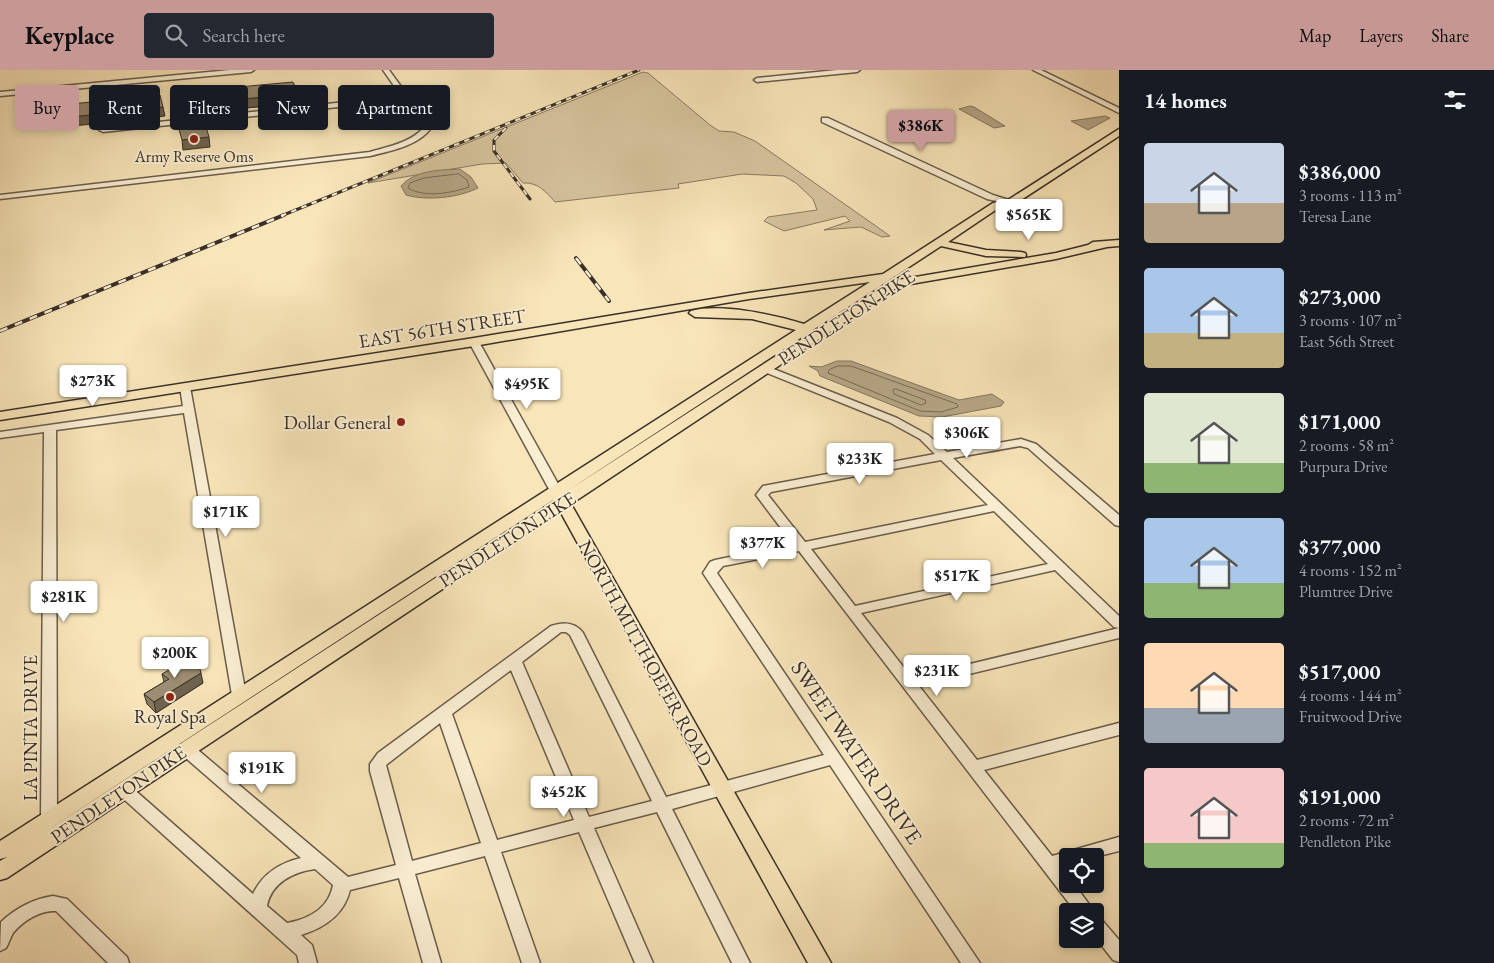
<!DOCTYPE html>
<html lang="en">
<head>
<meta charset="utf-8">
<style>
  :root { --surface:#171b24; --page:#242831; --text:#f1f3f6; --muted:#9ea1a6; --accent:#c59692 }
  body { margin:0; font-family:"EB Garamond",serif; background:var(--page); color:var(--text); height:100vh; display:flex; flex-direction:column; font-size:19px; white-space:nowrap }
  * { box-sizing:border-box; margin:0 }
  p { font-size:16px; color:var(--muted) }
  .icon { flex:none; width:28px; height:28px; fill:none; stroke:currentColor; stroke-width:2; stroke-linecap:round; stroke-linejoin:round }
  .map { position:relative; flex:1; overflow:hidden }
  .panel { display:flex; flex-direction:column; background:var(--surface); width:375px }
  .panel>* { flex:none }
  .hud { position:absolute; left:15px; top:15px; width:475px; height:45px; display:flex; gap:10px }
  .controls { position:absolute; left:1059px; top:778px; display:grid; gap:10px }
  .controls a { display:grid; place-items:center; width:45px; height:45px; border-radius:5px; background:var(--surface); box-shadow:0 2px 8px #0003; font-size:25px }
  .price { position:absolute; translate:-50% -42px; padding:0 11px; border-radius:5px; background:#fff; color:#222; font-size:16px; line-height:32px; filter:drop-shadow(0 1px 2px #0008) }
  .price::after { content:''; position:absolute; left:50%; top:30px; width:15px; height:11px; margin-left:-8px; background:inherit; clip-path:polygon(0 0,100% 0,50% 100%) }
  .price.selected { background:var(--accent); color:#111 }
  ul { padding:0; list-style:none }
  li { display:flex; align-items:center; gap:15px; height:125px; padding:0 25px }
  li span { display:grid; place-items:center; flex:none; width:140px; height:100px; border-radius:5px; color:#555 }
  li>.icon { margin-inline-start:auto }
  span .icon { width:60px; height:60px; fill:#fffc; stroke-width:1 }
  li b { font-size:21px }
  h2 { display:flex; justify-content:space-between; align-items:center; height:60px; padding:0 25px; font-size:21px }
  .tag { padding:0 18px; border-radius:5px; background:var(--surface); box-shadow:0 2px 8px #0003; font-size:18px; line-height:45px }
  .tag.selected { background:var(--accent); color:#111 }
  header { display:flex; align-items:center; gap:30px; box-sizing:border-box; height:70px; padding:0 25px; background:var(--accent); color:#111 }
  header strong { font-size:24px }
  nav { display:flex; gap:28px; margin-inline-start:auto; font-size:18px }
  .search { width:350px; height:45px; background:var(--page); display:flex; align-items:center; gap:12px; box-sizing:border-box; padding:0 18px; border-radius:5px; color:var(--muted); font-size:19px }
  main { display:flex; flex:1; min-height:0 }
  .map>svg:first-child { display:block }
  .green { fill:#d8c6a0; stroke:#897b64 }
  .water { fill:#b7a787; stroke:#857761 }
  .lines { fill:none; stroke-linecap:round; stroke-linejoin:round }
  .shore { stroke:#786c57; stroke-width:1 }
  .minor-casing { stroke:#6a5d4c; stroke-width:3 }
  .major-casing { stroke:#3a3027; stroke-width:3 }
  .minor { fill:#faeed2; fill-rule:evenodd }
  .major { fill:#f8e5b9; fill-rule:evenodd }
  .rail-far1-casing { stroke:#3a3027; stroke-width:3 }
  .rail-casing { stroke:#3a3027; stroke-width:4 }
  .rail-far1 { stroke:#faeed2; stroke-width:2; stroke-dasharray:5.5; stroke-linecap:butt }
  .rail { stroke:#faeed2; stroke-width:2.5; stroke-dasharray:8; stroke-linecap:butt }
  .wall { fill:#877a63; stroke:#3a3027 }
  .shaded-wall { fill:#6e6350; stroke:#3a3027 }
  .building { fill:#9d8e73; stroke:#3a3027 }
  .poi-dot { fill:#8f2418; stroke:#faeed2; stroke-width:2 }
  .labels { text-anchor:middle; stroke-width:4; stroke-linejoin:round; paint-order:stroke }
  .far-poi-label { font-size:16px; fill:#3a3027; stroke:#faeed2 }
  .street-label { font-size:19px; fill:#3a3027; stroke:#faeed2 }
  .poi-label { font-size:19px; fill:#3a3027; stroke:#faeed2; text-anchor:end }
  .near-street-label { font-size:22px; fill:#3a3027; stroke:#faeed2 }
</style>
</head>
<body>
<header>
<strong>Keyplace</strong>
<div class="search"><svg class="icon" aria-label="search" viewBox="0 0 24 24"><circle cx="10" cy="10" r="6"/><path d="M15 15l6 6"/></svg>Search here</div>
<nav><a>Map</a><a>Layers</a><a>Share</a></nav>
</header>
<main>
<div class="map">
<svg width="1119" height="893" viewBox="0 0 1119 893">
  <rect width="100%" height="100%" fill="#f8e5b9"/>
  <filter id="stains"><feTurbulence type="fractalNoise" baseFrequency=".004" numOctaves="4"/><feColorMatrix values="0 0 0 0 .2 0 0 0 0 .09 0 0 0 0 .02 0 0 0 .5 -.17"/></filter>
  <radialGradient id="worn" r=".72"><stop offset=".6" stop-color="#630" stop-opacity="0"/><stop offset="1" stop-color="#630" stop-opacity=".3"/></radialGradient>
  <path class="green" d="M643,2L648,3L710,55L719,61L734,62L755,71L890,166L882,167L861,157L824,160L850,151L845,146L784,161L764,151L768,147L817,140L813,129L796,113L784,106L742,104L678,114L679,118L555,132C546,122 538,112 523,113L506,93L482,94L368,113Z"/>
  <path class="water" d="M970,36L974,37L1005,56L994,58L959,39Z
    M1105,46L1110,48L1088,60L1071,51Z
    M460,99L471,107L478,118C458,128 427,131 406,125L401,116C415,100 440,100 460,99Z
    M837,291H851L959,330L992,324L1004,332L1001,336L942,347L919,346L820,306L818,301L809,296L821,297Z"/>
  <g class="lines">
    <path class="shore" d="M459,104L467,110L469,117C452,123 424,128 408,118L410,113L424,108Z
      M838,296H851L957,334L958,337L941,342L920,341L828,303L829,300Z
      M896,319L925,330L926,333L921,335L894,324L893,320Z"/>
    <defs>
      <path id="minor" d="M230,0H254L251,2L0,26V22Z
        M383,0H389L431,58C418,76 390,81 370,86L0,129V125L370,82C387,77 412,72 423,58L404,30L103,62L99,60L103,58L401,26Z
        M837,0H860L857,2L757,12L754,10L757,8Z
        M1033,0H1041L1119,38V43Z
        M822,48H828L993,125L1015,132L1011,134L987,129L822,52Z
        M474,269L479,272L562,421L560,424L556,425L550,421L469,272Z
        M766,296L897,348L928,365L947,382L1021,369L1036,374L1119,445V456L1115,455L1028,378L1020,376L953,388L1119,546V568L919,616L977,690L1119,653V665L984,700L1052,786L1119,767V781L1095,787L1068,786V796L1061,798L1068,806V814H1074L1094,841H1075L799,481L723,496L717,503L980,893H961L830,695L672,739L750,893H732L657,742L594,758L653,893H635L579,762L501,782L540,893H522L485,786L415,804L441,893H423L399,808L350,820C344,845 324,858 301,865L312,875L317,893H299L297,885L118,724L116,720L118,716L124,714L130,716L253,824C263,803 280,793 301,788L180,683L178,679L180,675L186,673L192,675L348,807L396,795L370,701V694L378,683L551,556C563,552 575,552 583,563L666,727L824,685L703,503L710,492L715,490L793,474L756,425L763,416L935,384L920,369L889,352L762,301L761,299ZM941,390L988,435L805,472L768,425L771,422ZM994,441L1048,494L855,536L811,479ZM1055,500L1114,557L1119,558L912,608L861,543ZM561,562H566L570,565L652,731L589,747L522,592ZM511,600L574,750L497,770L452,644ZM440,653L481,773L412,791L386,695ZM315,799L333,815C329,838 309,849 287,853L267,836C271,813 293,802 315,799Z
        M185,314L190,317L246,625L244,629L239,630L234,629L232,625L184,343L56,360L57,749L55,754L49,755L43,754L41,749L44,362L0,368V362L183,336L180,317Z
        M53,826L67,829L127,887L129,893H108L56,841C40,840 23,851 13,863C10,868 9,873 6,878L0,881L1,852C16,838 33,829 53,826Z
        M1095,846L1101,849L1119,870V892L1113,890L1095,867Z"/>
      <path id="major" d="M1119,59V66L1015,134L1000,137L948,172L986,180L1021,182L1025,183L1026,185L1025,187L986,186L941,176L564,423L892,211L1056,183L1088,175L1093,172L1119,170V176L1107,177L1056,189L899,216L571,434L831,893H808L560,441L7,808L0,810V791L7,787L0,789V771L796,260L752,249L695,247L689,243L691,241C721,233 775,245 804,254L870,212L749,229L474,276L0,350V342L474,268L749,223L883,204L993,133L1008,130ZM553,430L554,431L37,767Z"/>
    </defs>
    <use href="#minor" class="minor-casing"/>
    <use href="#major" class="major-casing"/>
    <use href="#minor" class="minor"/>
    <use href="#major" class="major"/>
    <defs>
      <path id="rail-far1" d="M506,58L494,70V81L530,129
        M281,146L639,0"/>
      <path id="rail" d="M576,188L609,231
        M0,261L284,145"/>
    </defs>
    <use href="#rail-far1" class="rail-far1-casing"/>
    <use href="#rail" class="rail-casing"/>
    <use href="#rail-far1" class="rail-far1"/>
    <use href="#rail" class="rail"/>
  </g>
  <path class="wall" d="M206,20L300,26L301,35L266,39L265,36L246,38L247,41L212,44L207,29Z
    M162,604L203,613L156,643L147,634L144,624L164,612Z"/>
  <path class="shaded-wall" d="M300,26L301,35L266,39L265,30Z
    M264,27L265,36L246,38L247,41L212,44L211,35L244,29Z
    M163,37L165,46L118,51L119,54L113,55L112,52L63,57L61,48Z
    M209,67L210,77L183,80L182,70Z
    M201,603L203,613L156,643L154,632Z"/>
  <path class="building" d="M293,12L300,26L265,30L264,27L244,29L246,32L211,35L206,20Z
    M160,25L163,37L117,42V45L111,46L110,43L61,48L60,35L102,31L108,28L122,29Z
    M204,50L209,67L182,70L177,52Z
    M197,588L201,603L154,632L144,624L169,609L162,604L182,592Z"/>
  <g class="poi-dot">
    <circle cx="194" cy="69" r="5"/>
    <circle cx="401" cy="352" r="5"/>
    <circle cx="170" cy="627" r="5"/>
  </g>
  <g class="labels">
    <g class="far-poi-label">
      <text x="194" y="92">Army Reserve Oms</text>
    </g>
    <g class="street-label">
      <text transform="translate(846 247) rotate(-33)" y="7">PENDLETON PIKE</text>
      <text transform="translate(442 258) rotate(-9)" y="7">EAST 56TH STREET</text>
      <text transform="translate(507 469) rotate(-33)" y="7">PENDLETON PIKE</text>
      <text transform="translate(646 583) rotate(61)" y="7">NORTH MITTHOEFER ROAD</text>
      <text transform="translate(30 658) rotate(-90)" y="7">LA PINTA DRIVE</text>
      <text transform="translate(118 724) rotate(-34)" y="7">PENDLETON PIKE</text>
    </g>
    <g class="poi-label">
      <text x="391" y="359">Dollar General</text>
      <text x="170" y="653" text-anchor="middle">Royal Spa</text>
    </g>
    <g class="near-street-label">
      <text transform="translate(857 682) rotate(56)" y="8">SWEETWATER DRIVE</text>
    </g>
  </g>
  <rect width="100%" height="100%" filter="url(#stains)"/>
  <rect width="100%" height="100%" fill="url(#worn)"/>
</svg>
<div class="controls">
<a><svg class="icon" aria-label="locate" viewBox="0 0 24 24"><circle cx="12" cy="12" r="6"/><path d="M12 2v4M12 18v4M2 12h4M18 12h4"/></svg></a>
<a><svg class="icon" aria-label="layers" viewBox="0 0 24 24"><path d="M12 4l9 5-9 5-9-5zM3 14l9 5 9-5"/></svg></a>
</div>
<b class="price selected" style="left:921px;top:82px">$386K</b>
<b class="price" style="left:1029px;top:171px">$565K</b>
<b class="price" style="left:93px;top:337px">$273K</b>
<b class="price" style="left:527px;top:340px">$495K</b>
<b class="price" style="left:967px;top:389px">$306K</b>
<b class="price" style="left:860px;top:415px">$233K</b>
<b class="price" style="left:226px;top:468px">$171K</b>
<b class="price" style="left:763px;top:499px">$377K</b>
<b class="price" style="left:957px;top:532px">$517K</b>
<b class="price" style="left:64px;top:553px">$281K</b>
<b class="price" style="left:175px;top:609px">$200K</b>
<b class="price" style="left:937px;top:627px">$231K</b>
<b class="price" style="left:262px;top:724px">$191K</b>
<b class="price" style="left:564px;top:748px">$452K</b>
<div class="hud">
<a class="tag selected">Buy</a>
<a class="tag">Rent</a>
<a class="tag">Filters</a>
<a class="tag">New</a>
<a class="tag">Apartment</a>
</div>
</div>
<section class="panel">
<h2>14 homes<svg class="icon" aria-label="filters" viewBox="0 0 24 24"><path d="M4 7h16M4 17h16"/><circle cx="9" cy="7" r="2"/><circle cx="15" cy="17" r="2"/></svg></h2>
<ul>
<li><span style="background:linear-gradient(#c9d6e8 60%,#b9a48a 0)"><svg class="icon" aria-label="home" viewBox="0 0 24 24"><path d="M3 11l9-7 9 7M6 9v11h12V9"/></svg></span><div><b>$386,000</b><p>3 rooms · 113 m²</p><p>Teresa Lane</p></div></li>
<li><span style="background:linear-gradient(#a9c7e8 65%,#c2b280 0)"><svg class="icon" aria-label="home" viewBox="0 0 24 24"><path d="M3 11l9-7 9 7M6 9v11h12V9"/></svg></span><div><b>$273,000</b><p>3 rooms · 107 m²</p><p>East 56th Street</p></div></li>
<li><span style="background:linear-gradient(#dfe7d0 70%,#8fb573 0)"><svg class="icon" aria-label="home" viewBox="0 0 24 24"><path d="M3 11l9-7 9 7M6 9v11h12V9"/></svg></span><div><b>$171,000</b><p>2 rooms · 58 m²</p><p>Purpura Drive</p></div></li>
<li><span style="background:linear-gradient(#a9c7e8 65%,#8fb573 0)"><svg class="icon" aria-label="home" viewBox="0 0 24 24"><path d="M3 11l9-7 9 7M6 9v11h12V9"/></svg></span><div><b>$377,000</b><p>4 rooms · 152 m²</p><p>Plumtree Drive</p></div></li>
<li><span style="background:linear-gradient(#ffd9b3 65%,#9aa5b1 0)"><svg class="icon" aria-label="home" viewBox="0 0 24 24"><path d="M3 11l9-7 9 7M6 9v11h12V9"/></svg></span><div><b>$517,000</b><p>4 rooms · 144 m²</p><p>Fruitwood Drive</p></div></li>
<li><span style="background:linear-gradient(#f6c9c9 75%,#8fb573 0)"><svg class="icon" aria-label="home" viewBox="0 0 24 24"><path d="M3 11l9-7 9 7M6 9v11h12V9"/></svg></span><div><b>$191,000</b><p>2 rooms · 72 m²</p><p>Pendleton Pike</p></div></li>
</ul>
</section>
</main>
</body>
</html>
